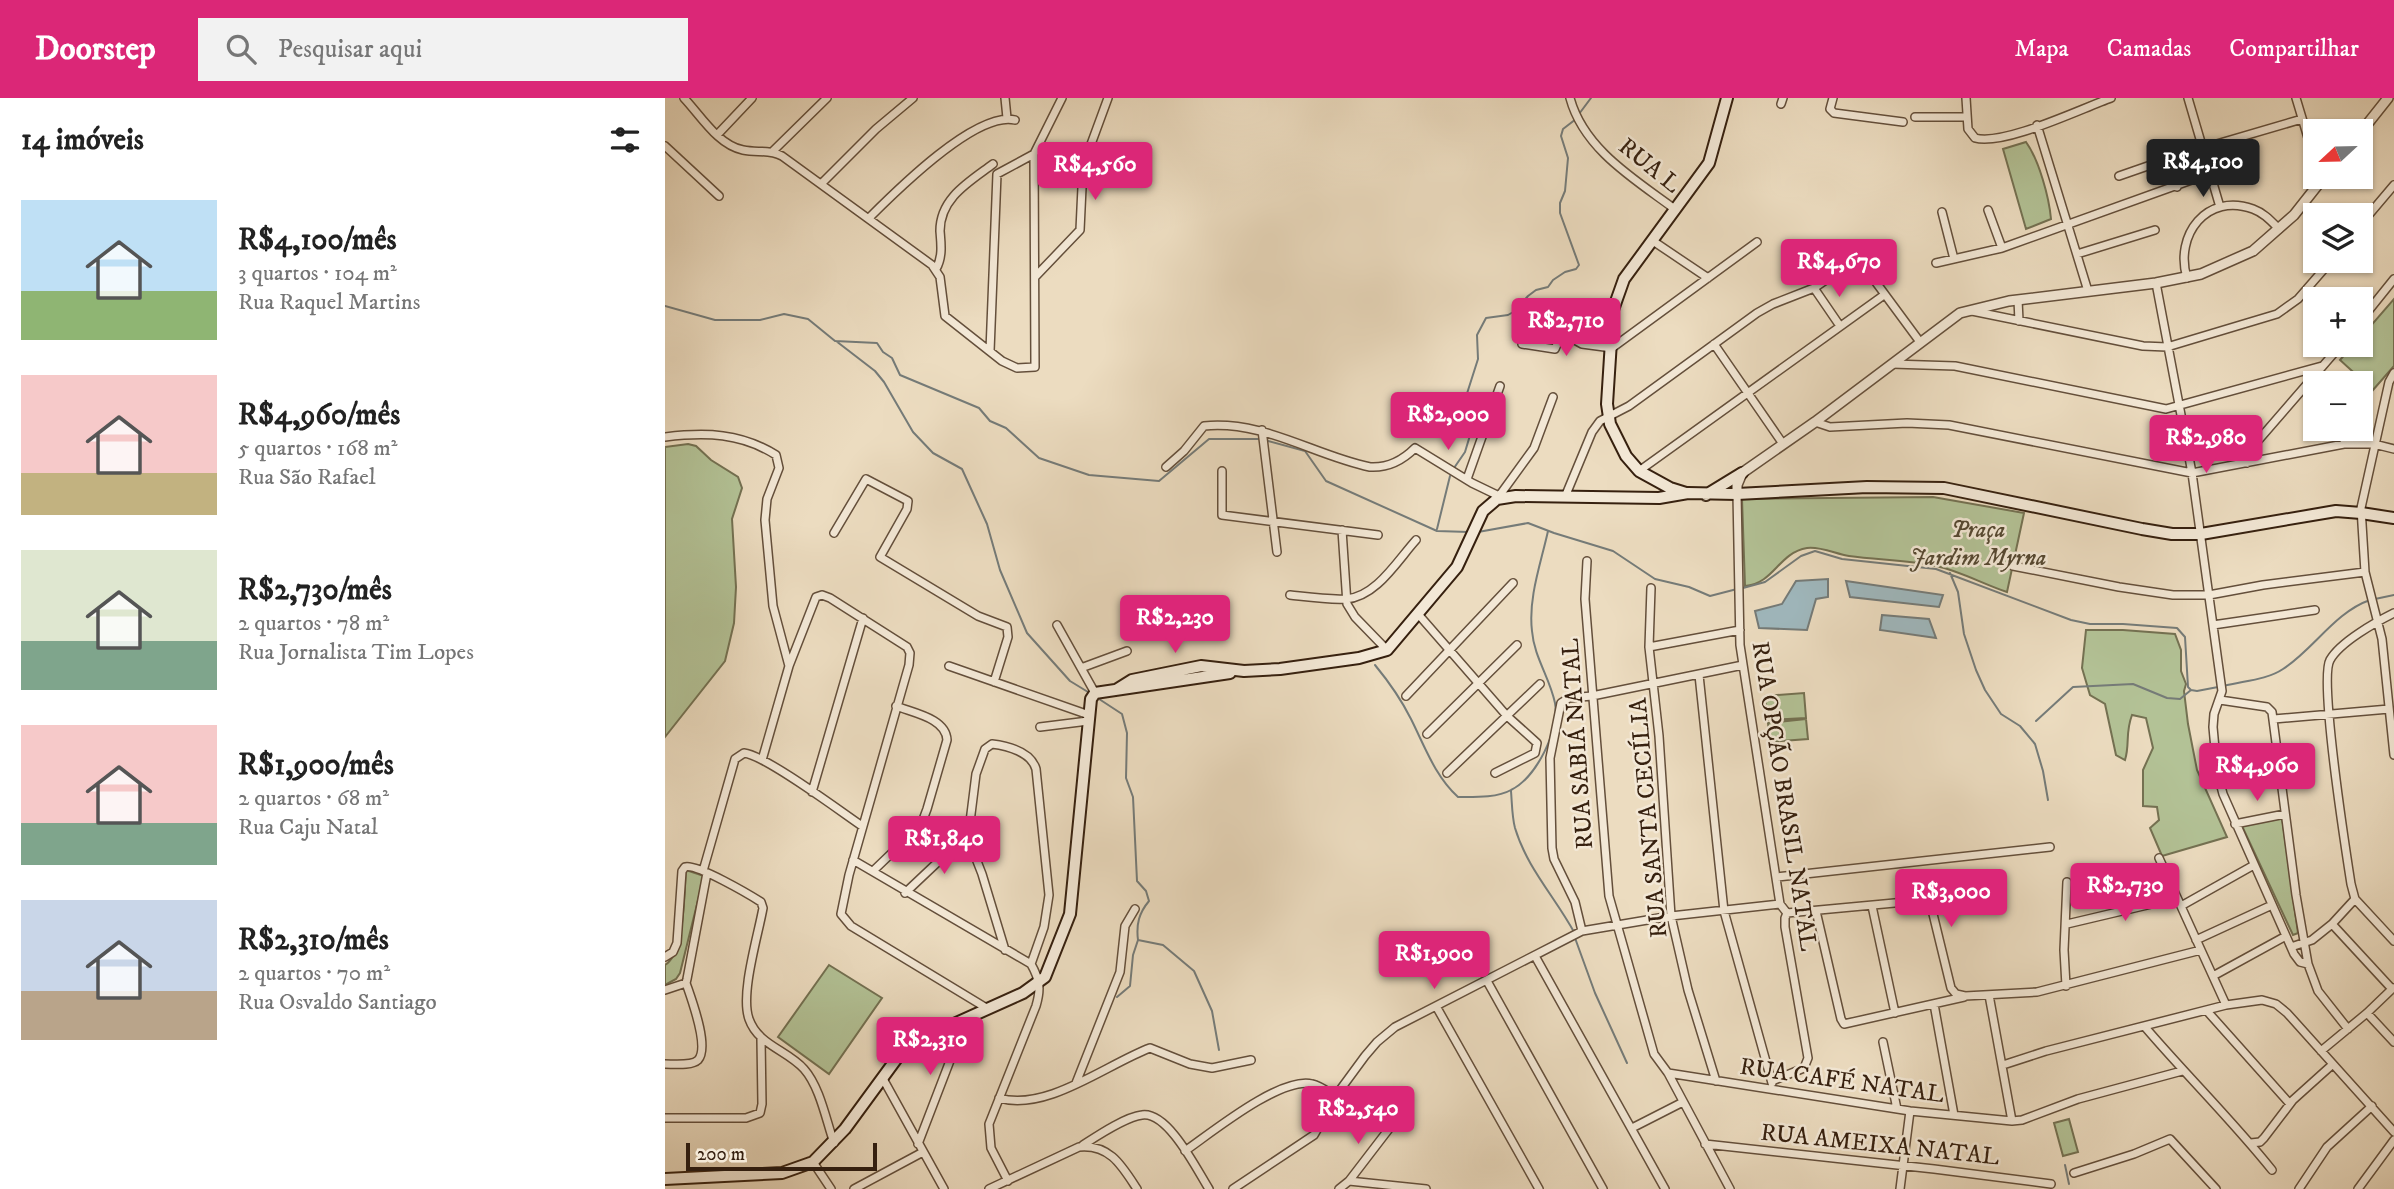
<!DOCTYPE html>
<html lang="pt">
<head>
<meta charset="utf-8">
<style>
  :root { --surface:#fff; --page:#f2f2f2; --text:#222; --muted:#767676; --accent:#db2777 }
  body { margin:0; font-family:"IM FELL DW Pica",serif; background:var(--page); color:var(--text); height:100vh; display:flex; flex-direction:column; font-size:26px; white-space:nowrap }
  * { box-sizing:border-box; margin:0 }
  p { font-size:23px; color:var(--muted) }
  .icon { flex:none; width:38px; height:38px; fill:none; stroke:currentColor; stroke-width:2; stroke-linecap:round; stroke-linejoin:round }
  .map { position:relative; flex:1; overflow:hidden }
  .sheet { display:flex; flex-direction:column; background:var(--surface); width:665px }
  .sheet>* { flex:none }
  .needle { width:46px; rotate:248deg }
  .fabs { position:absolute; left:1638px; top:21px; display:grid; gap:14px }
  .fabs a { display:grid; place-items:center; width:70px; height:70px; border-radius:0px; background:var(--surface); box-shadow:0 2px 5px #0004; font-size:35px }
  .scale { position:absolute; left:21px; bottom:18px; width:191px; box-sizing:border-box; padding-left:7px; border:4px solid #36200f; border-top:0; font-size:19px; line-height:24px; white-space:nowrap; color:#36200f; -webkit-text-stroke:5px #f3e8d6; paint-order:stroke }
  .price { position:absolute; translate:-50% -60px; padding:0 16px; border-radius:7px; background:var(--accent); color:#fff; font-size:23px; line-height:46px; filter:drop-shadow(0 2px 4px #0008) }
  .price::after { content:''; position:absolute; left:50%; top:42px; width:21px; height:16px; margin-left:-10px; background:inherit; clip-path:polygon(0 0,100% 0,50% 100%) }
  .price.active { background:#222; color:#fff }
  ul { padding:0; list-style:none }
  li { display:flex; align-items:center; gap:21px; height:175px; padding:0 21px }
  li span { display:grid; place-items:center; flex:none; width:196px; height:140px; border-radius:0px; color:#555 }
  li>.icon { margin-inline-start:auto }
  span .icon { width:84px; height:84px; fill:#fffc; stroke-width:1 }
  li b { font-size:30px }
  h2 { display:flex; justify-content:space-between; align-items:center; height:84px; padding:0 21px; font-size:30px }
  header { display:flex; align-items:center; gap:42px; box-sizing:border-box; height:98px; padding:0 35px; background:var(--accent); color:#fff }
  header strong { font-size:33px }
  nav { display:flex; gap:38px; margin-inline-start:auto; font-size:24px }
  .search { width:490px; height:63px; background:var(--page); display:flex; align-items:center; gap:18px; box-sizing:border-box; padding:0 24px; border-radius:0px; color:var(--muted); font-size:26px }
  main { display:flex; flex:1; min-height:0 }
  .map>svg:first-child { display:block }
  .green { fill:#b3c296; stroke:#747152; stroke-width:2 }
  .water { fill:#9fb8be; stroke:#757b78; stroke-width:2 }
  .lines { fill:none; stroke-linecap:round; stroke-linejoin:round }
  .stream { stroke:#757b78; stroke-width:2 }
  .minor-casing { stroke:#644f3b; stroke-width:10 }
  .tertiary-casing { stroke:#644f3b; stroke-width:12 }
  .secondary-casing { stroke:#36200f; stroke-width:14 }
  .minor { stroke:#f3e8d6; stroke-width:7 }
  .tertiary { stroke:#f3e8d6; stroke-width:9 }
  .secondary { stroke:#f3e8d6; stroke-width:10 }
  .labels { text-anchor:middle; stroke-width:5; stroke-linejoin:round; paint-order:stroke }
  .street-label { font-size:24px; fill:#36200f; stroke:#f3e8d6 }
  .park-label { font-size:24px; font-style:italic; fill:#554831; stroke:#f3e8d6 }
</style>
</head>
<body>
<header>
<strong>Doorstep</strong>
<div class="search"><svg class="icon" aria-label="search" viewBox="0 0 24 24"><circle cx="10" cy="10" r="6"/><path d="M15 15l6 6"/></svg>Pesquisar aqui</div>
<nav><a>Mapa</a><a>Camadas</a><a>Compartilhar</a></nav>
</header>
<main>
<section class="sheet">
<h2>14 imóveis<svg class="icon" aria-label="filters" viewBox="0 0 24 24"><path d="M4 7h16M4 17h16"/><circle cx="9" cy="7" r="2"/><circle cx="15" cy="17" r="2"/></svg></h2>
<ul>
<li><span style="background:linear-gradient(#bfe0f5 65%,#8fb573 0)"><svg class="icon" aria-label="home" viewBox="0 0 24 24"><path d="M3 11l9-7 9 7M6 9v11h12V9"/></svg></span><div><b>R$4,100/mês</b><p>3 quartos · 104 m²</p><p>Rua Raquel Martins</p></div></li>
<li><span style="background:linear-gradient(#f6c9c9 70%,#c2b280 0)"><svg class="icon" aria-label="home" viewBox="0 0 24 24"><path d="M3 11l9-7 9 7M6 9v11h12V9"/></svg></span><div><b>R$4,960/mês</b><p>5 quartos · 168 m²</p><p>Rua São Rafael</p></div></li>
<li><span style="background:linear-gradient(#dfe7d0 65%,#7fa58c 0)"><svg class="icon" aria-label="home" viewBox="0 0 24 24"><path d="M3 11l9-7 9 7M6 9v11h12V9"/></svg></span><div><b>R$2,730/mês</b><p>2 quartos · 78 m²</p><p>Rua Jornalista Tim Lopes</p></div></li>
<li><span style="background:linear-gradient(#f6c9c9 70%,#7fa58c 0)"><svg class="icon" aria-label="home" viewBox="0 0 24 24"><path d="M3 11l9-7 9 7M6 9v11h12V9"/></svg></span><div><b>R$1,900/mês</b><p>2 quartos · 68 m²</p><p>Rua Caju Natal</p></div></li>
<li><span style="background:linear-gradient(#c9d6e8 65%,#b9a48a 0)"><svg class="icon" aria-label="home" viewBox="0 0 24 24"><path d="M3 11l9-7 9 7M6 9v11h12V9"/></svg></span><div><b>R$2,310/mês</b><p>2 quartos · 70 m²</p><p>Rua Osvaldo Santiago</p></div></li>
</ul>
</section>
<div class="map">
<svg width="1729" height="1091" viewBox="0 0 1729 1091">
  <rect width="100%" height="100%" fill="#ecdcc0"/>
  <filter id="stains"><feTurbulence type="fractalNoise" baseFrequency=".00286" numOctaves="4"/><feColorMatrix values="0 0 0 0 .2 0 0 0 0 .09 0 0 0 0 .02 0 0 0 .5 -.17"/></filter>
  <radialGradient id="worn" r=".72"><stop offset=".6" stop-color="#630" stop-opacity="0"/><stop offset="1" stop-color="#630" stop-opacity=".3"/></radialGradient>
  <path class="green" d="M1361,44C1374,62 1384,99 1386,121L1361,131L1338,51Z
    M1729,201V268L1708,292L1675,262L1688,247H1696V239Z
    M23,346L31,348L46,362L73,379L77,390L67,421L71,489L69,525L60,563L0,639V349Z
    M1268,399L1359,415L1342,494C1318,486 1295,473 1271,468C1242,462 1213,462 1184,458C1171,456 1155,448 1142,450C1113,455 1110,485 1080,488L1077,401Z
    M1421,532H1458L1510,536L1516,552V573L1521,586L1519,593L1523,626L1532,672L1562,739L1497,758L1485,730L1494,722L1492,709L1478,708V672L1488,650L1481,620L1467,617C1460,635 1465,646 1460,662L1451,657L1440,606L1425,597L1417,570Z
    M1139,595L1141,620L1102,622L1100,598Z
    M1141,621L1143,641L1105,644L1103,625Z
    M1617,719L1633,835L1628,837L1577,728Z
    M21,772L39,778L15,875L11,881L0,887V867C20,855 19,795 21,772Z
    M164,867L217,900L164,976L113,939Z
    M1404,1021L1413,1054L1398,1058L1389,1025Z"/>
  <path class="water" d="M1163,481V499L1151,501L1142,532L1094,530L1090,513L1117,506L1131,483Z
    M1181,483L1278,497L1274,509L1185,499Z
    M1217,517L1264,521L1271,540L1215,532Z"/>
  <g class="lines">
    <path class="stream" d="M914,16L926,0
      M0,208L50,222H95L119,216L143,221L170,243L212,245L218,254L227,260L235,277L314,310L325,323L341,330L374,360L424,377L494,383L544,341H594
      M171,243L210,273L219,284L248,334L268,355L297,371L322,426L335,472L362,535L405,583L423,594
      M603,343L640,353L661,383L772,433L804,434
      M789,370L800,354L806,334L798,308L813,261L812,237L821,220L843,217L850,213L863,198L871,192L883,189L888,182L900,174L911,171L914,167L895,115V105L900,93L903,60L896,38L898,31L911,21
      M772,431L785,378
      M813,434L863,425L889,435L948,453L990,481L1024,489L1045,498L1072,491
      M1285,475L1293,494L1299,536L1311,572L1320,592L1336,616L1355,628L1370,646L1378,673L1383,702
      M1078,490L1100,484L1136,458L1150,453L1177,461L1271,471L1406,522L1425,526H1458L1512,530L1520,539L1523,589L1526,592L1532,593L1553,589
      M1710,501L1729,497
      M710,567C724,584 736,601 746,621C760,649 770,678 793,699C809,699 832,700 846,692C871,680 895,632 890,605C885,580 869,559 867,533C863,500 876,465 883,433
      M1559,588C1577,583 1602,582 1618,571C1648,552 1670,514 1705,502
      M431,599L457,616L462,635L461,680L468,699L472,783L481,793L484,803C474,815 471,826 473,842L498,847L529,873L547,913L554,952
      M1371,623L1408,589L1468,586L1502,600L1515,601L1526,592
      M846,693C847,705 847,719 850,730C862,770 890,799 909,834
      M910,840L930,895L962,965
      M452,899L465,888L468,857L473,842
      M1400,1067L1404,1086"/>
    <defs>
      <path id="minor" d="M19,0C36,18 53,47 78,52C92,55 104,51 117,58L267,167L275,179L280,218L337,263L352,270L370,269L369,56L397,0
        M340,0L342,20
        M905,0C919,52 971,82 1011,112
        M1168,0L1165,11L1169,15L1238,24
        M1301,0L1303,31L1310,40C1339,48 1415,11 1446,0
        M1523,0L1555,109
        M1631,0L1650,63
        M1116,6L1118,0
        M1250,19H1301
        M1372,27L1423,193
        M52,37L87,0
        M0,48L54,98
        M1538,50L1637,21
        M108,53L162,0
        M1454,78L1500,62L1506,67L1512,89
        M156,86L211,31L248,0
        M1323,112L1337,150
        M1277,114L1289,161
        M205,119C232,92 311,13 350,22
        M1696,126L1729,87
        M988,143L1043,180
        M1412,156L1490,132
        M1271,165L1337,150L1546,75
        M271,171C278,159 276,145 275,133C275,100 304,84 328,66
        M370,179L415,132L418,68L443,0
        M1522,180C1509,137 1542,94 1588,111C1599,115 1606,123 1614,131
        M1491,185L1527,375L1557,593L1549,616L1548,629L1552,673L1558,696L1629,856L1635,864L1643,866
        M1149,190L1175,228
        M1353,202L1354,223
        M1307,213L1478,248L1502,249L1612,216L1633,201L1666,163
        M1696,222L1729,181
        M857,246L890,251L897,235L917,246L947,250L1092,144
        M1049,246L1118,346
        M325,253L332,76L369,56
        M1227,266L1290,268L1501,311L1657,268
        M1729,275L1724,284L1696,410L1700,474L1717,541L1729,657
        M1150,324L1165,329L1242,325L1284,327L1527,375L1679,346H1709L1729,351
        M597,332L612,454
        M0,339C41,334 76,335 111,357L114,370L102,401L100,422L108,508L124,568
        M1679,346L1680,331
        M1582,365L1591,345L1676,247
        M501,369L519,353L539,328C599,322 648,357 705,369C722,370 738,362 750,350L807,385L834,398
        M557,373V417L713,437
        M974,373L1219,197
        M802,381L835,288
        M1072,396L1075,547L1115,806L1122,815L1120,820V829L1143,960L1139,970L1107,983
        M900,399L927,334L935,323L964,308L1092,215L1108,206L1149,190L1193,160L1255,244
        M832,401L869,350L888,299
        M677,432L682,506L690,519L722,552
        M169,435L201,381L243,403L242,411L215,459L313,518L342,529L343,539L329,584
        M922,463L920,501L944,798L989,956L1003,975L1065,1091
        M1348,468L1454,489L1508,497H1544L1598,487L1700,474
        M986,490L984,549L994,638L1006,818L1023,892L1051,983
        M625,497C643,499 663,502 681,501C711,499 732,463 751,442
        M1729,515C1711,524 1675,544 1665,562C1654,581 1681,754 1686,786L1690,801L1729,843
        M753,516L842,618L872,645L870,655L830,675
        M392,527L430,595
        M1548,527L1650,512
        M984,549L1075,532
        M284,568L424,617
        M416,570L462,553
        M1034,577L1059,813L1107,985
        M741,598L848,485
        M1555,602L1602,609L1607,614L1631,797L1643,866L1653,893L1683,931
        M1609,621L1724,611
        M375,629L423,623
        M762,636L852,547
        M97,662L124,568L151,499L157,497L165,500L242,549L245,555L244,567L184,777L176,816L186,828L323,911
        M782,675L875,586
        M147,694L198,520
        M1570,726L1620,716
        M1494,760L1561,907
        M188,762L366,866C375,882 376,891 371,908L324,1026L326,1050L343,1083
        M38,773L70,661L79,655C100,657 175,713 197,728
        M208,773L256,727L262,711L282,642C281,620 248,615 231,608
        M1112,779L1385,749
        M240,795L294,744L303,740
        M1690,801L1667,826L1727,891
        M1207,808L1230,915
        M1516,808L1589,767
        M1151,813L1176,921L1179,926L1299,899
        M1122,815L1251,803C1261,805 1264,807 1268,816L1286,890L1291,896L1300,898L1372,894L1536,852
        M1402,826L1512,800
        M917,833L1006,818L1115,806
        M1531,842L1607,807
        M1626,849L1647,842L1667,826
        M340,852L317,776L303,740L311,676L320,651L327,646C343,648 366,654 371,671L384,797L379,829L366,866
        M870,858L1000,1091
        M0,859L8,854L12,845L17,773C18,772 19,770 20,769C31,765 85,797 96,804L98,810C93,838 75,896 84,921C93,947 122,952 139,971C155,989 161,1022 169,1045
        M1548,878L1621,838
        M822,883L938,1091
        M1401,888L1399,852L1402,784
        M0,892L21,885L22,881L42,775
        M1324,897L1347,1023
        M1269,906L1289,1017
        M771,908L874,1091
        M1542,913L1625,1006
        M1702,915L1729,944
        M1480,929C1521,977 1567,1022 1607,1072
        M1218,944L1232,1011
        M1656,953L1702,915L1728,890
        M0,966C9,966 27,968 33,962C45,949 26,900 21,885
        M1338,967L1381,953L1561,907L1597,902L1611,906L1622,915L1729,1034
        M1003,975L1245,1013L1347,1023L1357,1022L1413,1001L1517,973
        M217,979L279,1091
        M411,985L455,874L460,828L470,811
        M334,1000C382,1014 442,966 485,950L525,966L547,970L586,962
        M0,1020H81L95,1015L97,1006L96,941
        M967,1030L1018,1004
        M1586,1045L1595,1044L1599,1040L1628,1002L1668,966
        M253,1046L301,921
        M1040,1046L1269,1071L1386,1086
        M418,1047C432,1038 460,1019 477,1017C503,1013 532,1072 544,1091
        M520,1053C546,1035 616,978 647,986C656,988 663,994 671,999
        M148,1064L166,1091
        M1409,1075L1469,1056L1505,1041L1551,1091
        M684,1083L761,1091
        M189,1091L258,1054
        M324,1091L414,1049C445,1046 457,1068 472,1091
        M568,1091L649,1037L675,992L700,958L712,944L730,929L917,833L910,804L889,761L887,750L885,660L896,605L904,600L927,598L1078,567
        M674,1091L684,1083L730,1023
        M1235,1091L1245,1013
        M1634,1091L1662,1049L1707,1008
        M1693,1091L1729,1042"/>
      <path id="tertiary" d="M1696,34L1723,0
        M1072,396V387L1077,375L1150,324L1295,215L1344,203L1491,185L1536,176L1588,153L1629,117L1659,79"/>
      <path id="secondary" d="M1021,395L1005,390L974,373L961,358L945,326L942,306L948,212L959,181L1044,65L1062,0
        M1041,397L1077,375
        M451,592L467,582L536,568L579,573L615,571L694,560L722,552L792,469L818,413L832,401L851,398L994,400L1023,395L1072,396L1202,389L1279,390L1477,431L1507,436H1536L1671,413L1696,415L1729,420
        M0,1081L117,1075L148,1064L180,1031L235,956L269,935L358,895L380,879L405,816L426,601L430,595L565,575"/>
    </defs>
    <use href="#minor" class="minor-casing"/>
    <use href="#tertiary" class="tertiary-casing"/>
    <use href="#secondary" class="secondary-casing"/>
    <use href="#minor" class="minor"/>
    <use href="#tertiary" class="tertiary"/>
    <use href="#secondary" class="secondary"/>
  </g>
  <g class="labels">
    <g class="street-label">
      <text transform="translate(985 67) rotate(39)" y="8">RUA L</text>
      <text transform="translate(912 646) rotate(-94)" y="8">RUA SABIÁ NATAL</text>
      <text transform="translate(1120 698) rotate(81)" y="8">RUA OPÇÃO BRASIL NATAL</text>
      <text transform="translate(983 720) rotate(-95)" y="8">RUA SANTA CECÍLIA</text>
      <text transform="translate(1177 982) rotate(8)" y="8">RUA CAFÉ NATAL</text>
      <text transform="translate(1215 1046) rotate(6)" y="8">RUA AMEIXA NATAL</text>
    </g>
    <g class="park-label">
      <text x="1313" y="439">Praça<tspan x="1313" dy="28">Jardim Myrna</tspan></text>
    </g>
  </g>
  <rect width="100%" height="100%" filter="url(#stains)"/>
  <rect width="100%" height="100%" fill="url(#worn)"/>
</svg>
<div class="fabs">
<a><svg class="needle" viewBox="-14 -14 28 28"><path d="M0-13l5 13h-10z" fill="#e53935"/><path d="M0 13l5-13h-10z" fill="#767676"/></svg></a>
<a><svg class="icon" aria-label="layers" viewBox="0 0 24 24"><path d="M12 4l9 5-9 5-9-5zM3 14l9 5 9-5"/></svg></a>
<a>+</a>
<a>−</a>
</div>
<div class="scale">200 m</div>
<b class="price active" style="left:1538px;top:101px">R$4,100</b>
<b class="price" style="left:430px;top:104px">R$4,560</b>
<b class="price" style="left:1174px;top:201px">R$4,670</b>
<b class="price" style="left:901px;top:260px">R$2,710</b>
<b class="price" style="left:783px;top:354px">R$2,000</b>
<b class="price" style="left:1541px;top:377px">R$2,980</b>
<b class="price" style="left:510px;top:557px">R$2,230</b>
<b class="price" style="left:1592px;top:705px">R$4,960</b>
<b class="price" style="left:279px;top:778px">R$1,840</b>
<b class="price" style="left:1460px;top:825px">R$2,730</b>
<b class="price" style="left:1286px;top:831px">R$3,000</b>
<b class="price" style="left:769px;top:893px">R$1,900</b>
<b class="price" style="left:265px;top:979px">R$2,310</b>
<b class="price" style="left:693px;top:1048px">R$2,540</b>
</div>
</main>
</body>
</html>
